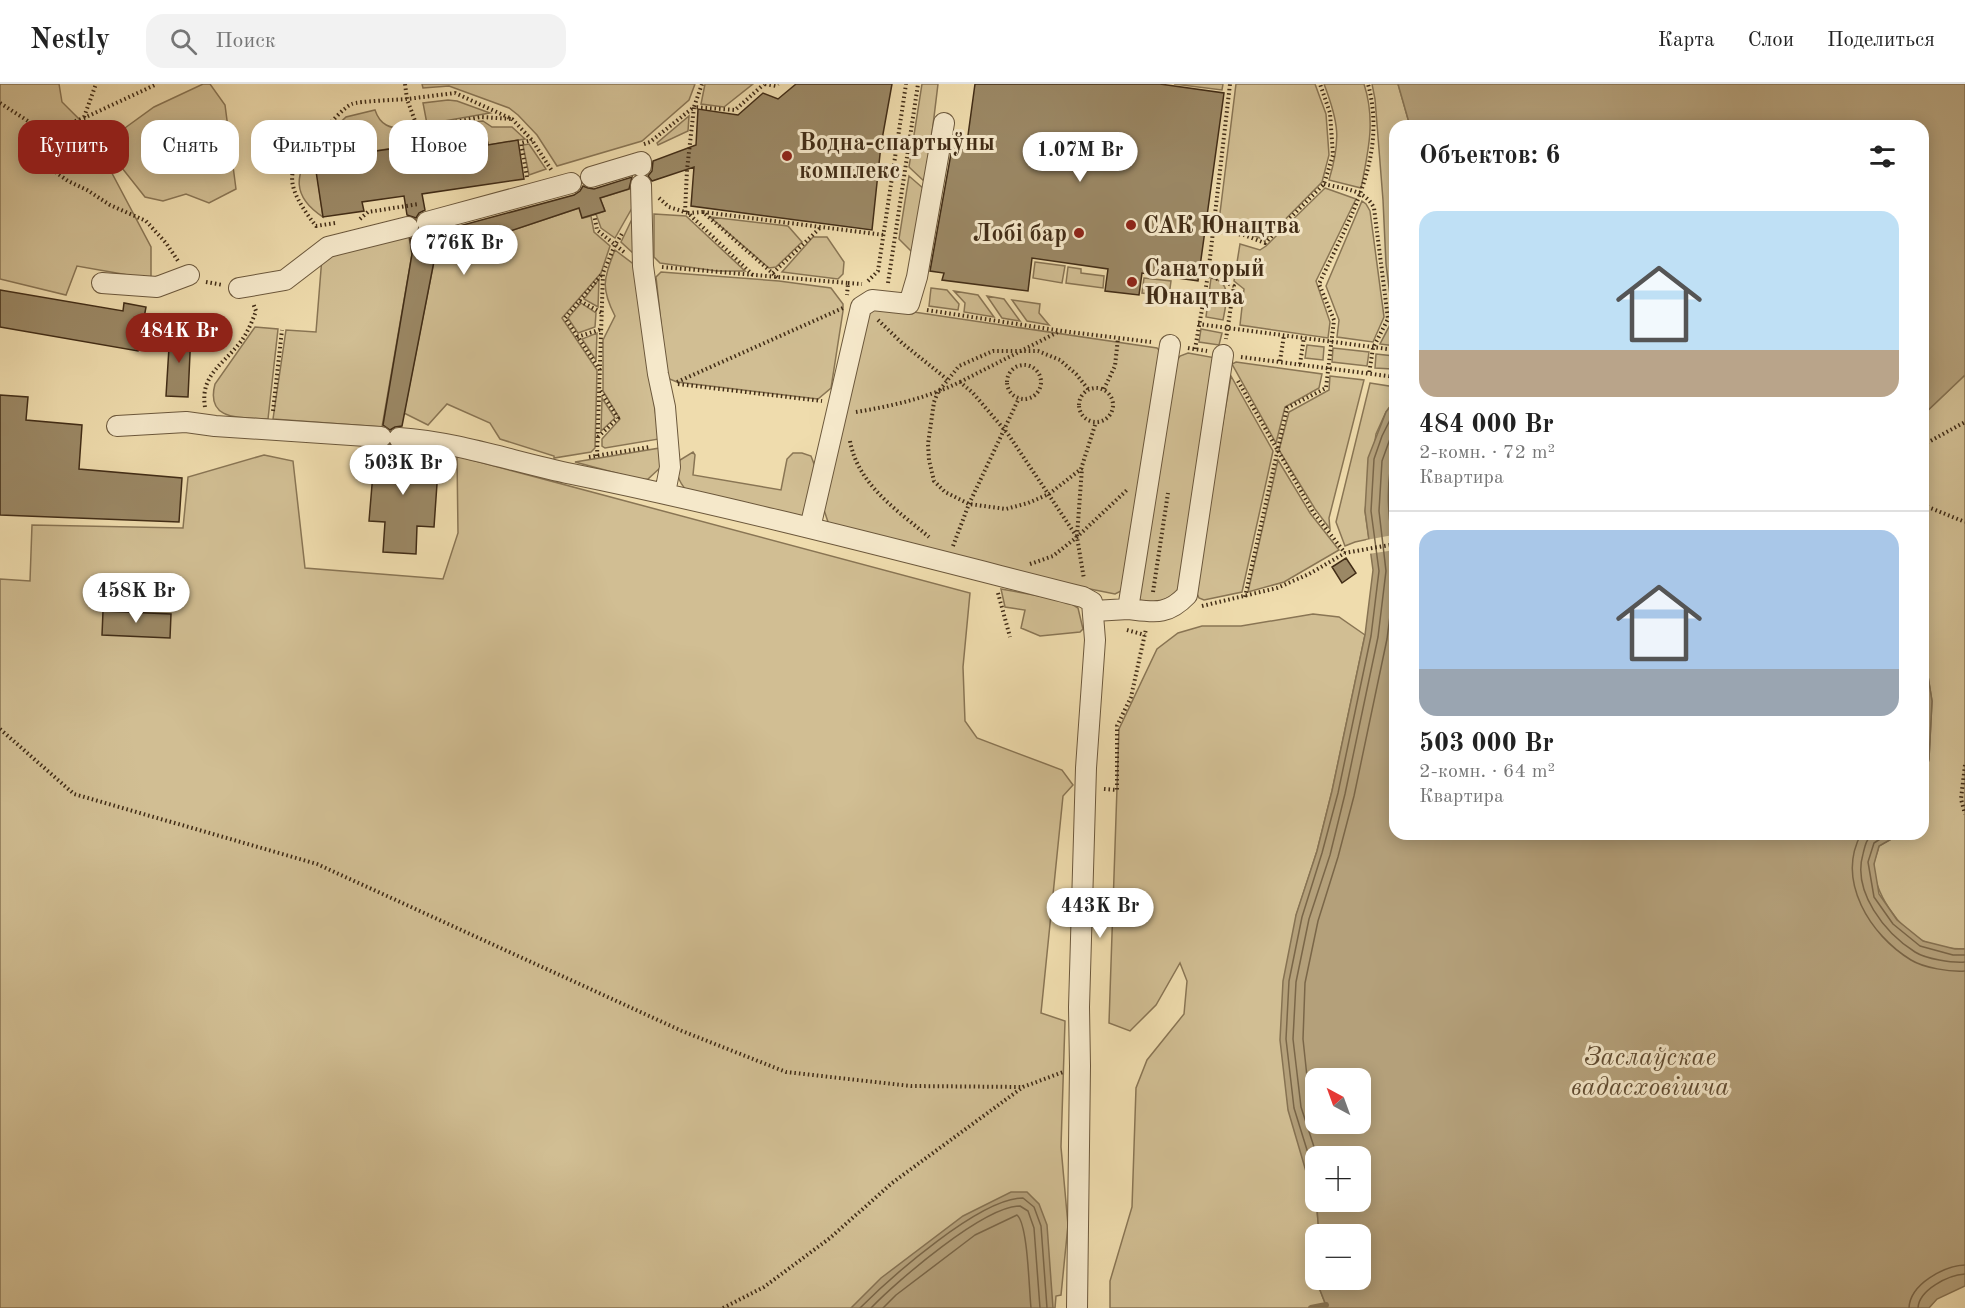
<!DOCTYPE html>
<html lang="ru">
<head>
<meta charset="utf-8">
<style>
  :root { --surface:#fff; --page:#f2f2f2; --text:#222; --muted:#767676; --line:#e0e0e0; --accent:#8f2418 }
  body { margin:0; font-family:"Old Standard TT",serif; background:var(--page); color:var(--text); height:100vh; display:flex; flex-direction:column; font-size:22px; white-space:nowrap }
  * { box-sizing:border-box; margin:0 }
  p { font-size:20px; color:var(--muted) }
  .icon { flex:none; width:33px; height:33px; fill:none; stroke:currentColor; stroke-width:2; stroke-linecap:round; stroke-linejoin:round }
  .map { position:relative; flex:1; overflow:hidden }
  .sheet { position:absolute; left:1389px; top:36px; width:540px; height:720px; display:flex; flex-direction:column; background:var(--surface); border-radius:18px; box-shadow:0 3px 15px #0003 }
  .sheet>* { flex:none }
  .banner { position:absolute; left:18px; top:36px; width:570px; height:54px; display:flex; gap:12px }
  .needle { width:39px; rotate:319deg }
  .controls { position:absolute; left:1305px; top:984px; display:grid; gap:12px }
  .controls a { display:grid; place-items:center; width:66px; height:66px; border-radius:12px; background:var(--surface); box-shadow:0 3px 15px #0003; font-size:30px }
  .price { position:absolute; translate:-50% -51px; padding:0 14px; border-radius:21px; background:#fff; color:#222; font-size:20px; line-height:39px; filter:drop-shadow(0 2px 3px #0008) }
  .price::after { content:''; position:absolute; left:50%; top:36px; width:18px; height:14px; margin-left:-9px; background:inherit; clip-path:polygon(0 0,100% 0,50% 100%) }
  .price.current { background:var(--accent); color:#fff }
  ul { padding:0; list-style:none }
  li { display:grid; align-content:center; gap:12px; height:318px; padding:0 30px }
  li+li { border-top:2px solid var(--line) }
  li span { display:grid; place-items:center; height:186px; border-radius:18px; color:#555 }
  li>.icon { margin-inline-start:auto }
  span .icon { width:108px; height:108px; fill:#fffc; stroke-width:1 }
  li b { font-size:26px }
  h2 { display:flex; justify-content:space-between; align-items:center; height:72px; padding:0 30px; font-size:26px }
  .chip { padding:0 21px; border-radius:18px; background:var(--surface); box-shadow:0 3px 15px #0003; font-size:21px; line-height:54px }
  .chip.current { background:var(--accent); color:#fff }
  header { display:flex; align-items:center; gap:36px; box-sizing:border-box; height:84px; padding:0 30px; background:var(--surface); border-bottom:2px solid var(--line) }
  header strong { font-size:28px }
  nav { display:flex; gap:33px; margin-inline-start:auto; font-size:21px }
  .search { width:420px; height:54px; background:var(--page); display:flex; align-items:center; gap:15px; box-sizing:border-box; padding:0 21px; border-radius:18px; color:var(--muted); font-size:22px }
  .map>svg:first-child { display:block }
  .green { fill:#d1be93; stroke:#897554; stroke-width:1.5 }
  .water { fill:#b4a07a; stroke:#867252; stroke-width:1.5; fill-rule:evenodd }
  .pier { fill:#efdcad }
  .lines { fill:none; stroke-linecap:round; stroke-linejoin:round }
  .shore { stroke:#7a6648; stroke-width:1.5 }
  .stream { stroke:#867252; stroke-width:6 }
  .building { fill:#9b8865; stroke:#412c16; stroke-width:1.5 }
  .minor-casing { stroke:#6c583c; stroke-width:22 }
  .path { stroke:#412c16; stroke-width:4; stroke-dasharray:1.5 3; stroke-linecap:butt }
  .minor { stroke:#f5e8ca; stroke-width:20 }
  .poi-dot { fill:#8f2418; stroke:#f5e8ca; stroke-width:2 }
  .labels { text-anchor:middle; stroke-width:6; stroke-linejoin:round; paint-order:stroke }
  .poi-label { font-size:24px; font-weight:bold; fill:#412c16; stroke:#f5e8ca; text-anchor:start }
  .water-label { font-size:26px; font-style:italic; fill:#5e492f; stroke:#f5e8ca }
</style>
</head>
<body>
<header>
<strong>Nestly</strong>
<div class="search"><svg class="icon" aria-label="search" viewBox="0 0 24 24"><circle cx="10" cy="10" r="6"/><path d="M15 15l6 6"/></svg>Поиск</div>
<nav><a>Карта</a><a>Слои</a><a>Поделиться</a></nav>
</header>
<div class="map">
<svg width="1965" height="1224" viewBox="0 0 1965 1224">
  <rect width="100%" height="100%" fill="#efdcad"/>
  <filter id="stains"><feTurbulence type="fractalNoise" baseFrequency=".00333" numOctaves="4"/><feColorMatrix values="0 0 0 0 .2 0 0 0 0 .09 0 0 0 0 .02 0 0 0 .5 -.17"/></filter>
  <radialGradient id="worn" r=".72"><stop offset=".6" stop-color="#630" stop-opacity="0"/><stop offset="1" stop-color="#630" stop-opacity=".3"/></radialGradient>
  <path class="green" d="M0,0H59L62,18L88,44L151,163V195L77,182L66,211L0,195Z
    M203,0H210L225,21L236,105L209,119L186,110L163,117L145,113L122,84L118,49L154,23Z
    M422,0H695L689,16L642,57L557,82L537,51L518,31L509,24L449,2L423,4Z
    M705,0H753L724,23L701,20Z
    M922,0H938L926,99L909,83Z
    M1174,0H1223L1222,6Z
    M1236,0H1315L1326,30L1329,71L1322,98L1265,156L1242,147L1218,145Z
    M1324,0H1364C1376,37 1368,68 1361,104L1329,96C1341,56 1339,39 1324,0Z
    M1372,0H1398L1410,42H1395V262L1380,260L1393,235L1386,180L1383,116L1375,15Z
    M448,16L457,17L490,29L427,40L423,19Z
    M375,26C380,41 390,45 405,44L407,62L349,71L346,56L318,60L346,33Z
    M689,32L688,47L658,61L657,59Z
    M483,37L492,43H512L525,55L488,61L486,49L470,51L467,42L473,38Z
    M529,60L546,85L529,91L523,61Z
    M313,62L323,133C291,112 295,91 313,62Z
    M909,92L924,105L916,172L899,155Z
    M636,103V117L615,154L601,144L596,130L605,127L600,114Z
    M1325,104L1356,115L1316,197L1330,238L1328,254L1240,241L1244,205L1234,197L1240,160L1260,166L1266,162Z
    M1362,117L1366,120L1370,127L1384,233L1373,258L1337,253L1339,236L1326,202Z
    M579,124L583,134L591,132L594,148L610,162L601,189L562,234L597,286L595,364L591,368L554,374V372L500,355L490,339L447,320L428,341L404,329L435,172Z
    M654,130L686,132L745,187H717L660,179L654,173Z
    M633,133L634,170L621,158Z
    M710,133L788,142L802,158L776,183L769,184Z
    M408,148L412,170L382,343L273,335L286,246L316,248L322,173Z
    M813,153H827L844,178L843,190L838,195L782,188Z
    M615,166L636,182L659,355L605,364L602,362V355L620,335L603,307V256L615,232C601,205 603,195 615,166Z
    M1035,178L1065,182L1062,199L1033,194Z
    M1068,183L1081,185V189L1104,192L1103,204L1066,199Z
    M661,188L779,197L831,204L843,220V227L831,304L818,315L677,298L667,294L656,193Z
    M1144,194L1171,197L1169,212L1142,209Z
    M1211,194C1233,197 1226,220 1223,236L1206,233Z
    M599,195L598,223L584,215Z
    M931,204L947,206L959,220L958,226L929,222Z
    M954,207L978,211L994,233L964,228L965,219Z
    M987,212L1004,215L1020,237L1002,234Z
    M1012,216L1040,220L1039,229L1049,241L1027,237Z
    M581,219L596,229L595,243L578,249L568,234Z
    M880,223L1157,264L1165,272L1123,506L1115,510L1085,504L835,444L828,438L824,426L869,227Z
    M255,243L278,245L268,335C242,333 205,338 215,300Z
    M1201,245L1222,249L1219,261L1199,258Z
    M597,249L596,276L582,255Z
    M1307,261L1324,263L1323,276L1305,274Z
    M1333,264L1369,268L1367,282L1332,278Z
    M1188,269L1216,274L1181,501C1170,518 1157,520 1138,516L1175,279L1180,272Z
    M1376,270L1394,272L1392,285L1375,284Z
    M1236,278L1322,290L1319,304L1285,323L1276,359L1232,280Z
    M1965,291V865C1952,865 1935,863 1923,857C1899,845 1873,808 1874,780C1874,775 1878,768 1879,762L1900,750H1923V700L1929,675L1932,617L1923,561V331Z
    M1231,292L1273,367L1242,508L1204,516L1199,514L1194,503Z
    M1330,292L1364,296L1329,434L1330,445L1315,425L1279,366L1289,328L1329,306Z
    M1370,299L1395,303V316L1386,328L1376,350L1365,427L1369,455L1355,458L1345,462L1336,438Z
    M602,314L615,334L601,347Z
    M660,364L661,383L648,395L642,396L575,378Z
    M693,368L695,371L693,391L781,406L787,375L793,369H802L811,372L816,385L807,428L802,432L687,407C678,397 675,389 680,376Z
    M264,371L293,377L305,484L443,495L458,449L457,372L970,509L963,583L965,637L977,654L1062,686L1073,701L1063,712L1041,929L1065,937L1061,1063L1068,1141L1061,1211L1056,1212L1055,1224H0V495L30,497L32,441L183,444L188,393Z
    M1278,376L1310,429L1339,466L1284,498L1248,508Z
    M1001,505L1067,517L1078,524L1083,545L1080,548L1040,552L1021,544L1025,526L1005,523Z
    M1313,530L1339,533L1365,551L1332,707L1317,767L1296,832L1307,1085L1317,1125L1319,1150H1316V1196H1319L1320,1206L1327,1224H1110V1197L1132,1123L1136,1004L1147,976L1184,930L1187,897L1180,879L1156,921L1130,947L1109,939L1119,645L1157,565L1178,549L1202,542H1241Z"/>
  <path class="water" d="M1398,0H1965V291L1923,331V42H1410Z
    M1395,316V750H1900L1879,762L1874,780L1879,810L1897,836L1923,857L1955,865H1965V1202L1937,1215L1929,1224H1327L1320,1206L1319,1196H1360V1150H1319L1317,1125L1288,1026L1280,956L1283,897L1296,831L1317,767L1332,707L1365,551L1373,486L1365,427L1368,374L1386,328ZM1316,994H1360V1040H1316ZM1316,1072H1360V1118H1316Z
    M1923,561L1932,617L1929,675L1923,700Z
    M1011,1108H1027L1039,1120L1047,1141L1053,1224H851L881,1194L963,1132Z"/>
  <path class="pier" d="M1393,430H1395V466L1368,470L1366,456L1393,451Z"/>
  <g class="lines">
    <path class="shore" d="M1395,365C1383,402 1390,443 1395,481
      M1923,597L1926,617L1923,675
      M1861,750C1836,797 1870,851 1911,876C1924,884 1950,888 1965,887
      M1873,750C1866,755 1865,762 1863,770C1852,808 1885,849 1915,868C1926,875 1952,879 1965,878
      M1888,750L1874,759L1868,778L1874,813L1893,840L1920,862L1953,871H1965
      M1316,1039L1310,1021L1303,955L1305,899L1318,837L1338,773L1354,712L1387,555L1395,493
      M1317,1072L1301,1023L1293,955L1296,898L1309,835L1330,771L1345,710L1378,553L1386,487L1379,427L1382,377L1395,341
      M1316,1095L1294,1024L1286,955L1289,897L1302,833L1322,769L1338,709L1371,552L1379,487L1371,427L1374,375L1382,352L1395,326
      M860,1224C891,1193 980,1114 1023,1114L1034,1123L1041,1142L1047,1224
      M871,1224C897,1197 984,1122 1020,1122L1028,1127L1034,1144L1040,1224
      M883,1224L896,1211L975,1151L1017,1131C1028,1140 1029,1206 1031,1224
      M1909,1224C1910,1200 1944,1182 1965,1181
      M1918,1224C1919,1206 1948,1191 1965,1190"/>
    <path class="stream" d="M1311,1224L1326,1221"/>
  </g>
  <path class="building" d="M796,0H892L881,61L872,146L691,122L694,83L652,97L648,92L652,87L653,77L696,61L698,25L738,31L763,9L778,15Z
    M975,0H1160L1224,9L1198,197L1142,189L1139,211L1105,207L1108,185L1032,174L1028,207L942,196L944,189L930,187L952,64L966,66Z
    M469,42L470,51L486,49L488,61L518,56L524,95L422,110L425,126L419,129L416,134L407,131L404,112L362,118L364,127L323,133L312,61L347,56L349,71L417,61L416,50Z
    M632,93L629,105L600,114L605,127L582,134L579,124L435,172L402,342L395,343L390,346L383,341L412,170L410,155L416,152L419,147L430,150L574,111L580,107L583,102L588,104L594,105Z
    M0,206L123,227L124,219L146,223L138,267L0,243Z
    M170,247L191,248L188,313L166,312Z
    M0,311L28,313L26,336L82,341L79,385L182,394L179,438L0,431Z
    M390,361L398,366L439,371L434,443L417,442L416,470L383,468L385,438L369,437L375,365L386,364Z
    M1346,474L1356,489L1342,499L1332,483Z
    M103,527L171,530L170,554L102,551Z"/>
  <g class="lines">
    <defs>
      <path id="minor" d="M591,93L641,78V82
        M641,101L643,182L658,290L665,323L670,383L665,409
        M427,138L571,99
        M102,199L157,203L189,191
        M239,204L285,196L328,163L408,143
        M117,342L186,338L215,342L381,353
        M399,354C458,358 514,378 572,390C743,425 913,470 1083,513L1092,518L1095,556L1086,684L1079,923L1080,982L1077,1224
        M810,444L861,223L872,216L909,220L917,193L944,39
        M1128,525C1154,528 1167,532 1187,511L1223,271
        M1094,527L1128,525L1170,261"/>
    </defs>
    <use href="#minor" class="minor-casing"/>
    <path class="path" d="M405,0L407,15L455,9L512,35L532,56L552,87
      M765,0L776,2L778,0
      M0,19L45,48L84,34L157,0
      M84,33L96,0
      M45,48L43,71L47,82L68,97L87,106L110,121L146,137L166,159L178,177
      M644,60L650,58L694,23L702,0
      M527,93L521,59L532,56
      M1324,100C1343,105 1365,105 1374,124L1388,235L1373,264L1369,290
      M659,114L669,123L688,129L754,192
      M685,128L687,86L694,23L735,26L764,0
      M703,128L884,151
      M688,129L703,128L778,194
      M594,130L597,146L624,168
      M360,135L368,128L419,120
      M335,139L316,142C282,98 284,83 324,45C331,39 344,23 352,20C359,17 396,16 407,15L418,45L481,33L512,35
      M1212,147L1244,151L1265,159L1324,100L1333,71L1330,29L1320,0
      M662,183L848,199L847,211
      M773,189L821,143
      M1208,191L1234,202L1226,255
      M868,197L878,187L906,0
      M206,198L223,201
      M848,199L862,200
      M888,199L918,0
      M580,217L602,229
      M927,226L1062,247L1151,258
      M878,236L902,259L948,296
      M1198,240L1395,266
      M577,253L602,245
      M1188,264L1207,267
      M1195,265L1208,191L1230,0
      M1241,273L1395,293
      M1280,277L1284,251
      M1300,280L1304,253
      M1007 298a17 17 0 1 1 34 0a17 17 0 1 1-34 0Z
      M600,286L565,234L603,189
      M1238,297L1313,428L1345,469
      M677,298L843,224
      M960,298L1058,248
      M678,300L822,317
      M1079 321a17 17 0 1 1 34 0a17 17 0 1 1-34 0Z
      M1088,305L1076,290L1060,276L1038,267H993L959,282L938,308L934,318L928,360L929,376L934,397L945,408L969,420L1006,425L1028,419L1049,410L1081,385L1096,338
      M1104,305L1115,282L1118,254
      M205,323C200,292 222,281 239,260C247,250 252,238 256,227L253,219
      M273,327L282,246
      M856,328C892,322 927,314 960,298L973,309L1008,350L1077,453L1084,495
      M598,353L618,334L600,306
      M850,357C858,401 897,426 929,453
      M1923,361L1965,338
      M597,372L603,189L615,161L623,148
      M589,373L650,363
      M1923,421L1965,438
      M1077,452L1082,384
      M953,462L969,420L1019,314
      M1030,480L1053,472L1077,453L1128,405
      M1153,508L1168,409
      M998,509L1010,553
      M1245,513L1287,324L1326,304L1334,236L1319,200C1349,135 1388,74 1368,0
      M1202,522L1277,504L1309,490L1345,469L1395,460
      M1127,546L1145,551
      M0,645L74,710L317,780L682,947L786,988L911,1002L1023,1003
      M1965,681L1961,715L1965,730
      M1104,705L1117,706V642L1131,613L1146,545
      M723,1224L764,1203L830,1154L892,1099L1023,1003L1063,988"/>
    <use href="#minor" class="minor"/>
  </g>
  <g class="poi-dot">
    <circle cx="787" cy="72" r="6"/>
    <circle cx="1131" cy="141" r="6"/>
    <circle cx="1079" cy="149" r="6"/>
    <circle cx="1132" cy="198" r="6"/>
  </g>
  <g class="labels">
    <g class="poi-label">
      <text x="799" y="66">Водна-спартыўны<tspan x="799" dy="28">комплекс</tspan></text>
      <text x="1143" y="149">САК Юнацтва</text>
      <text x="1067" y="157" text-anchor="end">Лобі бар</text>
      <text x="1144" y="192">Санаторый<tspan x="1144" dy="28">Юнацтва</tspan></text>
    </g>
    <g class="water-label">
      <text x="1650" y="981">Заслаўскае<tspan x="1650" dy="30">вадасховішча</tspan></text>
    </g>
  </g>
  <rect width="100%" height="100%" filter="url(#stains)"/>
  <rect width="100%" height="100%" fill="url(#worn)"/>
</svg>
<div class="controls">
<a><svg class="needle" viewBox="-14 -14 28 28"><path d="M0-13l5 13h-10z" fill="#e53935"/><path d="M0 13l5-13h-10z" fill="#767676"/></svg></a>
<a>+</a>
<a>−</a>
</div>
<b class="price" style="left:1080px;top:99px">1.07M Br</b>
<b class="price" style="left:464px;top:192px">776K Br</b>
<b class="price current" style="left:179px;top:280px">484K Br</b>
<b class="price" style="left:403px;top:412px">503K Br</b>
<b class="price" style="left:136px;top:540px">458K Br</b>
<b class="price" style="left:1100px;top:855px">443K Br</b>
<div class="banner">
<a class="chip current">Купить</a>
<a class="chip">Снять</a>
<a class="chip">Фильтры</a>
<a class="chip">Новое</a>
</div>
<section class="sheet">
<h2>Объектов: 6<svg class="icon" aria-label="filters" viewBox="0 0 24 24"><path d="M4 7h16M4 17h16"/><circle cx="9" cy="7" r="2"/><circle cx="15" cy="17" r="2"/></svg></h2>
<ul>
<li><span style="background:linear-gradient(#bfe0f5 75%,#b9a48a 0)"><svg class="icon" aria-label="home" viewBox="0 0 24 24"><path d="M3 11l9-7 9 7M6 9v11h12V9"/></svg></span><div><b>484 000 Br</b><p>2-комн. · 72 m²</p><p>Квартира</p></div></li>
<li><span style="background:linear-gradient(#a9c7e8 75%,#9aa5b1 0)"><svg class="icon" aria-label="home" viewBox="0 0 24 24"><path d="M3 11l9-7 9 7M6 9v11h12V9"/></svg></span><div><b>503 000 Br</b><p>2-комн. · 64 m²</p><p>Квартира</p></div></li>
</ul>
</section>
</div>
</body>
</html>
